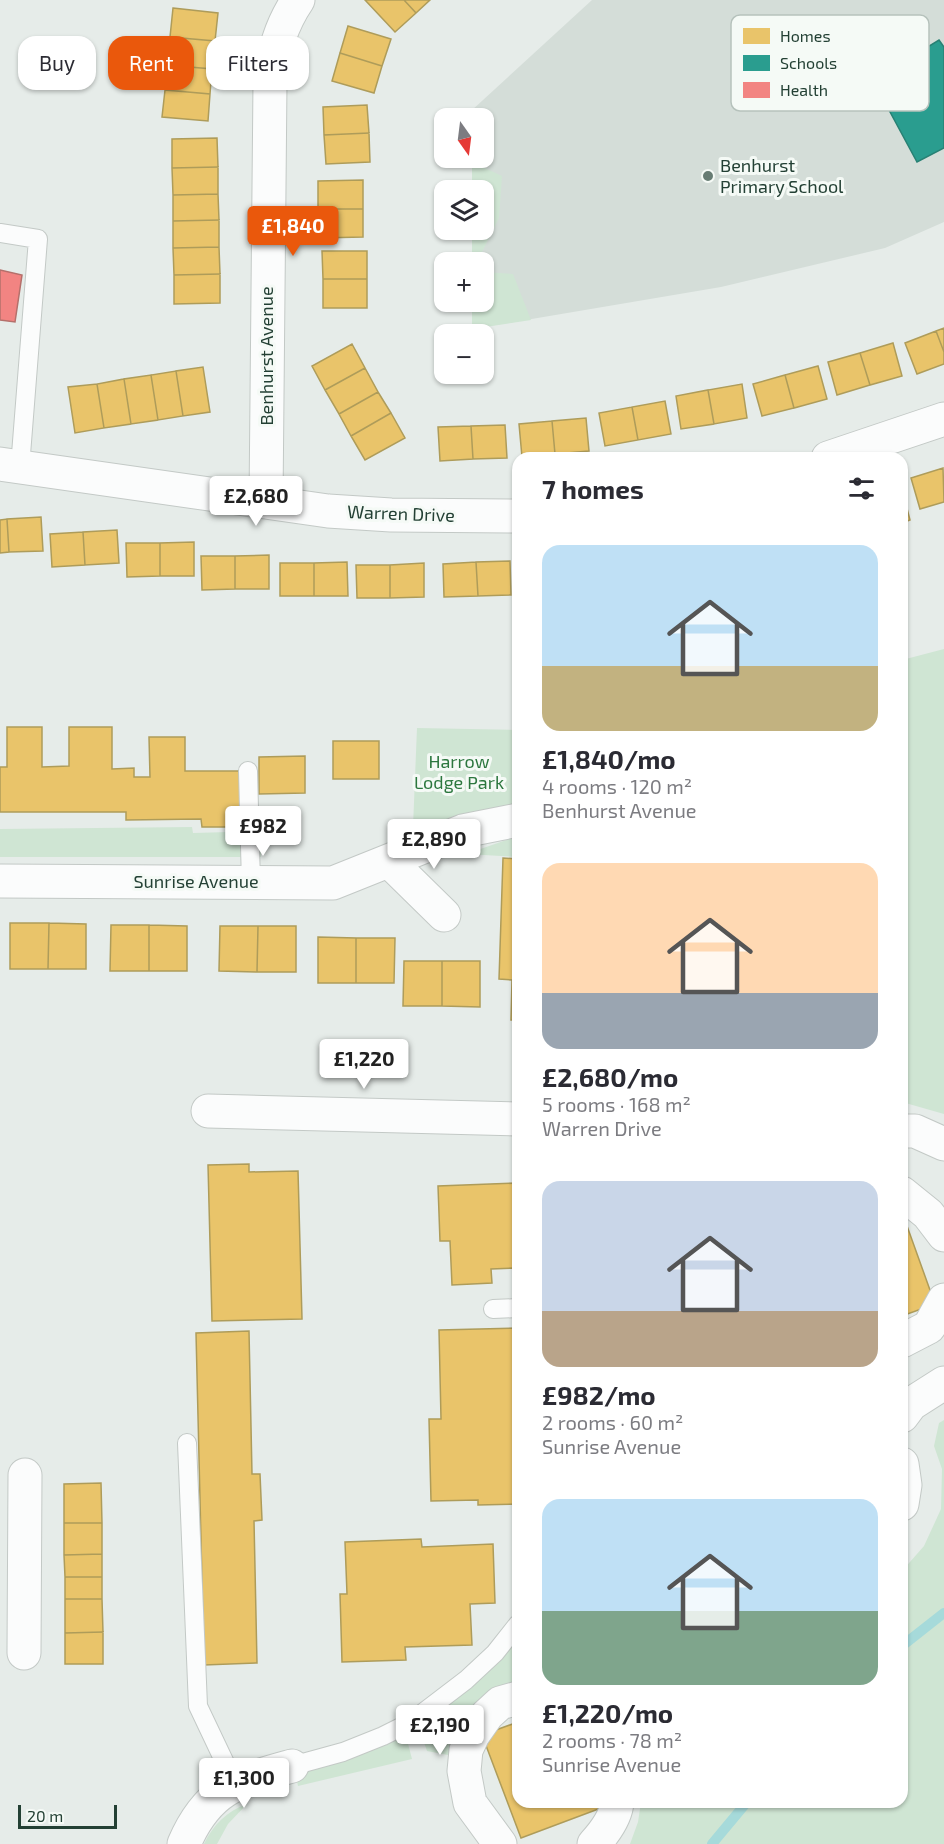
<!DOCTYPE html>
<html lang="en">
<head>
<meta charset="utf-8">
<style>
  :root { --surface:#fff; --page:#f2f2f3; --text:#2b2b33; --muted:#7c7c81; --accent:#ea580c }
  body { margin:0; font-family:"Exo 2",sans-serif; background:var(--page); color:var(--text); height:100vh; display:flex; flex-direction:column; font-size:22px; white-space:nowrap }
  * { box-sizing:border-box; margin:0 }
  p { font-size:20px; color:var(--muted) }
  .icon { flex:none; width:33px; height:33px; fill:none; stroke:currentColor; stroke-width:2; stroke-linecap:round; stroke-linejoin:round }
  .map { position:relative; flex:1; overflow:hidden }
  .side { position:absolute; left:512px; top:452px; width:396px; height:1356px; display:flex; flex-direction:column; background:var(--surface); border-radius:18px; box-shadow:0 2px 4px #0004 }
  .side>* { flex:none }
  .banner { position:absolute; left:18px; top:36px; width:404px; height:54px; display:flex; gap:12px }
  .needle { width:39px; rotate:166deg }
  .fabs { position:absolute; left:434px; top:108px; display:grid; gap:12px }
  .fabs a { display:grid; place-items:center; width:60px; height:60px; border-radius:12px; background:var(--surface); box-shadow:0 2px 4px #0004; font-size:30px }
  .scale { position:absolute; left:18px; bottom:15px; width:99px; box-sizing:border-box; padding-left:6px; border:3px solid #234034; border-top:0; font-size:16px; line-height:21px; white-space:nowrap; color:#234034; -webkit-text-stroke:4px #f5faf6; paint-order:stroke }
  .price { position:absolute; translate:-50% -51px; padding:0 14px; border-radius:6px; background:#fff; color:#222; font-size:20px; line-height:39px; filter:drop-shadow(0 2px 3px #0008) }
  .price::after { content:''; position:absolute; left:50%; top:36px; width:18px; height:14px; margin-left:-9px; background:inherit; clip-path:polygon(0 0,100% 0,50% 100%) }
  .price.on { background:var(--accent); color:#fff }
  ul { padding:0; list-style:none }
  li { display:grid; align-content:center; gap:12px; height:318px; padding:0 30px }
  li span { display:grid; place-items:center; height:186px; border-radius:18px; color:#555 }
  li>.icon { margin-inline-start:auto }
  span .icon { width:108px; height:108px; fill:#fffc; stroke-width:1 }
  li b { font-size:26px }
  h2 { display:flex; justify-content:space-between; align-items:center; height:72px; padding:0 30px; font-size:26px }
  .chip { padding:0 21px; border-radius:18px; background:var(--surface); box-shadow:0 2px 4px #0004; font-size:21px; line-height:54px }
  .chip.on { background:var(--accent); color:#fff }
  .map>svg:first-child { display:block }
  .built { fill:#d4ddd8 }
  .green { fill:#cfe5d3 }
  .homes { fill:#e9c46a; stroke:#ae9c5a; stroke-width:1.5 }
  .schools { fill:#2a9d8f; stroke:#288174; stroke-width:1.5 }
  .health { fill:#f28482; stroke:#b4706b; stroke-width:1.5 }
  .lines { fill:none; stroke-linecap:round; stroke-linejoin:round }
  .stream { stroke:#a6dada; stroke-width:10 }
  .service-casing { stroke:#c3c9c6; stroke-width:20 }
  .minor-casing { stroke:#c3c9c6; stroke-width:35 }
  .service { stroke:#fbfcfc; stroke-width:18 }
  .minor { stroke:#fbfcfc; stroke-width:33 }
  .poi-dot { fill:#677c73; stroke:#f5faf6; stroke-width:2 }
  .labels { text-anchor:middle; stroke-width:6; stroke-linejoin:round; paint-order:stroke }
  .poi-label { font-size:18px; fill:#234034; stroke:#f5faf6; text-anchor:start }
  .street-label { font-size:18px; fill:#234034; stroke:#f5faf6 }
  .park-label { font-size:18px; fill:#2c773e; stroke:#f5faf6 }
  .key { fill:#f5faf6; stroke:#b6c2bc; stroke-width:1.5 }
  .key-label { font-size:16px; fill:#234034 }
</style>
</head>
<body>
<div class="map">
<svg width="944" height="1844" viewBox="0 0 944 1844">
  <rect width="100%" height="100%" fill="#e6ece9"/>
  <path class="built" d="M592,0H944V222L885,248L721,287L472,329V302H483V262H472V230H483V190H472V158H483V118H471V111Z"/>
  <path class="green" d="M472,162L502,176L499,218L480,256L482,262H472V230H483V190H472Z
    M483,267L485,272L513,274L531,320L472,329V302H483Z
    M944,649V1114L902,1102V660Z
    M417,728L517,730V804L413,827Z
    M192,827L193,833L261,831V857H0V829Z
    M512,838H517V857L466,854Z
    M944,1420V1844H630L638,1822L641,1802H902V1571L924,1546L941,1509L942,1469L934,1446L939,1423Z
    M517,1633V1682L453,1756L427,1751L419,1728L452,1702Z
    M406,1736L412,1759L298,1786L295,1772L343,1762Z
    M247,1804L228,1824L217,1844H204C213,1825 227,1811 247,1804Z"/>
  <path class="homes" d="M365,0H404L416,13L395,32Z
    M404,0H430L416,13Z
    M173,8L218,13L215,41L170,37Z
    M348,26L391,39L382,66L340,53Z
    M170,37L215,41L212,69L167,65Z
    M340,53L382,66L374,93L332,81Z
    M167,65L212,69L210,94L165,90Z
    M165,90L210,94L208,121L162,117Z
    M367,105L369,133L324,135L323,107Z
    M369,133L370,162L326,164L324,135Z
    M217,138L218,167L172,168V139Z
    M218,167V194L173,195L172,168Z
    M363,180V209H318V181Z
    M218,194L219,220L173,221V195Z
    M318,209H363V237L319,238Z
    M219,220V247L173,248V221Z
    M219,247L220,274L174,275L173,248Z
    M322,251H367V279H323Z
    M220,274V303L174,304V275Z
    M323,279H367V308H323Z
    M944,328V352L936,331Z
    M936,331L944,352V364L917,374L905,343Z
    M893,343L902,376L870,385L860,353Z
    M352,344L365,368L325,390L312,366Z
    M860,353L870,385L837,395L828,362Z
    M818,366L827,399L794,408L785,375Z
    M203,367L210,412L183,416L176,371Z
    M365,368L378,392L339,414L325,390Z
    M176,371L183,416L158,420L151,375Z
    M151,375L158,420L131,424L124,379Z
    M785,375L794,408L762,416L753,384Z
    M124,379L131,424L104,428L97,384Z
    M97,384L104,428L75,433L68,387Z
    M742,384L747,418L714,424L708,390Z
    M708,390L714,424L681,429L676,396Z
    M378,392L391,413L351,436L339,414Z
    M665,401L671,434L638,440L632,407Z
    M632,407L638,440L605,446L599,413Z
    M391,413L405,438L365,460L351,436Z
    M586,418L589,451L555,454L552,421Z
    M552,421L555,454L522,457L519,424Z
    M505,425L507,458L473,459L471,426Z
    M471,426L473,459L440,461L438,427Z
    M943,468L944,502L920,509L911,478Z
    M902,489L910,520L902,523Z
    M41,517L43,551L9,552L7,519Z
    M7,519L9,552L0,553V520Z
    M117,530L119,563L85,565L83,532Z
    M83,532L85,565L52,567L50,534Z
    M194,542V576H160V543Z
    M126,543H160V576L127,577Z
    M269,555V589H235V556Z
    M201,556H235V589L202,590Z
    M510,561L511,595L478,596L476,562Z
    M347,562L348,596H314V563Z
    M476,562L478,596L444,597L443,564Z
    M280,563H314V596H280Z
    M424,563V597L390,598V565Z
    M356,565H390V598H357Z
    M7,727H42V767L69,766V727H112V769L134,768V777H150L149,737H185V771H240V827H202L201,819L126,820V812H0V767H7Z
    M333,741H379V779H333Z
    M305,756V793L259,794V757Z
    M503,858L518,859V1020H511L512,980L499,979Z
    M10,923H49L48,969H10Z
    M49,923L86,924V969H48Z
    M111,925H149V971H110Z
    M149,925L187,926V971H149Z
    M220,926H258L257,972L219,971Z
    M258,926H296V972H257Z
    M318,937L356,938V983H318Z
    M356,938H395L394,983H356Z
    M404,961H442V1006H403Z
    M442,961H480V1007L442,1006Z
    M249,1164V1172L298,1171L302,1319L212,1321L208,1165Z
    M518,1183V1280H514V1268L491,1269L492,1283L452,1285L450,1241H440L438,1186Z
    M902,1212L935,1304L902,1316Z
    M518,1328V1504L478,1505V1500L431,1501L429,1419H441L439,1330Z
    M249,1331L252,1474H260L262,1520L254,1521L257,1663L204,1665L196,1333Z
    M101,1483L102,1523H64V1484Z
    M64,1523H102V1554L64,1555Z
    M421,1539L422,1547L493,1544L495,1603L470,1604L472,1645L405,1647L406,1660L342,1662L340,1594H347L345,1542Z
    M102,1554V1577H65L64,1555Z
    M65,1577H102V1599H65Z
    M65,1599H102L103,1632L65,1633Z
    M103,1632V1664H65V1633Z
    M518,1722V1802H608L609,1805L521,1838L482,1735Z"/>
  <path class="schools" d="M939,40L944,47V148L917,162L882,97L916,74L908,59Z"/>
  <path class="health" d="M0,270L22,275L15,322L0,320Z"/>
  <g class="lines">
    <path class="stream" d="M902,1646L944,1613
      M712,1844L747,1802"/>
    <defs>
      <path id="service" d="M0,233L38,239L20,467
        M248,771L251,883
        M493,1309L518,1308
        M187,1443L198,1706L235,1784
        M292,1766L343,1752L383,1736L411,1722L466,1680L495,1653L518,1624"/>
      <path id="minor" d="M828,458L944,419
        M0,464L328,511L391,515L518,516
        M266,502L270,82C273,52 281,25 298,0
        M389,861L444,915
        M0,881L333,883L463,831L518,820
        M208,1111L518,1119
        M902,1131H915L944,1144
        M902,1193L928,1214L944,1235
        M902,1341L929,1327L944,1300
        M902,1416L911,1404L944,1383
        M902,1464L905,1485L902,1504
        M24,1653L25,1475
        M184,1844C208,1788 238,1781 292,1766
        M500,1844L470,1803L464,1771L466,1750L473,1735L487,1715L500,1703L518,1698
        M594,1844C604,1833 616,1817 617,1802"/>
    </defs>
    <use href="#service" class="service-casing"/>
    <use href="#minor" class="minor-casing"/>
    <use href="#service" class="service"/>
    <use href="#minor" class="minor"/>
  </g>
  <circle class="poi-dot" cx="708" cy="176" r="6"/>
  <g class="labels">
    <g class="poi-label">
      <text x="720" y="172">Benhurst<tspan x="720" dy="21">Primary School</tspan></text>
    </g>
    <g class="street-label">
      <text transform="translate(267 356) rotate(-90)" y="6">Benhurst Avenue</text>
      <text transform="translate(401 514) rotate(2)" y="6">Warren Drive</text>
      <text x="196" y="888">Sunrise Avenue</text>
    </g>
    <g class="park-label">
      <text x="459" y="768">Harrow<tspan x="459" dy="21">Lodge Park</tspan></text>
    </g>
  </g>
  <rect x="731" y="15" width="198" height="96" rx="9" class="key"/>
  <rect x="743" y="28" width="27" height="16" fill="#e9c46a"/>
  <rect x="743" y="55" width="27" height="16" fill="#2a9d8f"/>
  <rect x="743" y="82" width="27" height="16" fill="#f28482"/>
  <g class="key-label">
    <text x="780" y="42">Homes</text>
    <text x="780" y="69">Schools</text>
    <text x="780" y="96">Health</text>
  </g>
</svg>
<div class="fabs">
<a><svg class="needle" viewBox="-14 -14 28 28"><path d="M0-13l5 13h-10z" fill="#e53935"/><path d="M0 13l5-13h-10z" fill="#7c7c81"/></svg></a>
<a><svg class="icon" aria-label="layers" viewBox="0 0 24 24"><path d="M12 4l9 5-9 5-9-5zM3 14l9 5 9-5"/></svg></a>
<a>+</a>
<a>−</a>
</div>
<div class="scale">20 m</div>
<b class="price on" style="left:293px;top:257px">£1,840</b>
<b class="price" style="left:256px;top:527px">£2,680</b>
<b class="price" style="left:263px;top:857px">£982</b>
<b class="price" style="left:434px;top:870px">£2,890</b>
<b class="price" style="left:364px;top:1090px">£1,220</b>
<b class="price" style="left:440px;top:1756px">£2,190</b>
<b class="price" style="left:244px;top:1809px">£1,300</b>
<div class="banner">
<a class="chip">Buy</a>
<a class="chip on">Rent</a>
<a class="chip">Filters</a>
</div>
<section class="side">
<h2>7 homes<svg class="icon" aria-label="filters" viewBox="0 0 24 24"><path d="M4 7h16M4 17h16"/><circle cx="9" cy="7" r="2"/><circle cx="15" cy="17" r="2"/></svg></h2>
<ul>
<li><span style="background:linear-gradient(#bfe0f5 65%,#c2b280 0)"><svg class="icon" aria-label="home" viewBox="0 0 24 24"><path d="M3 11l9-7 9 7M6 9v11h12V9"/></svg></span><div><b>£1,840/mo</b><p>4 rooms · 120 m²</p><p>Benhurst Avenue</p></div></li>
<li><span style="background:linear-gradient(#ffd9b3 70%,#9aa5b1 0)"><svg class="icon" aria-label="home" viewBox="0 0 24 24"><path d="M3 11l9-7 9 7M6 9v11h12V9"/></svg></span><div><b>£2,680/mo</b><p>5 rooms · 168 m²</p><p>Warren Drive</p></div></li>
<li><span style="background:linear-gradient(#c9d6e8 70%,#b9a48a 0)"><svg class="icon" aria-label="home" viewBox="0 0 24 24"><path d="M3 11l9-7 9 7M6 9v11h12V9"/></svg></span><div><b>£982/mo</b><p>2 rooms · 60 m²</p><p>Sunrise Avenue</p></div></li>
<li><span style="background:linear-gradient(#bfe0f5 60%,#7fa58c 0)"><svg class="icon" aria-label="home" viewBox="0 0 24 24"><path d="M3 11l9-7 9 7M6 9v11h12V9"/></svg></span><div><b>£1,220/mo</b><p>2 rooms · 78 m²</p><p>Sunrise Avenue</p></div></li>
</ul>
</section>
</div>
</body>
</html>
